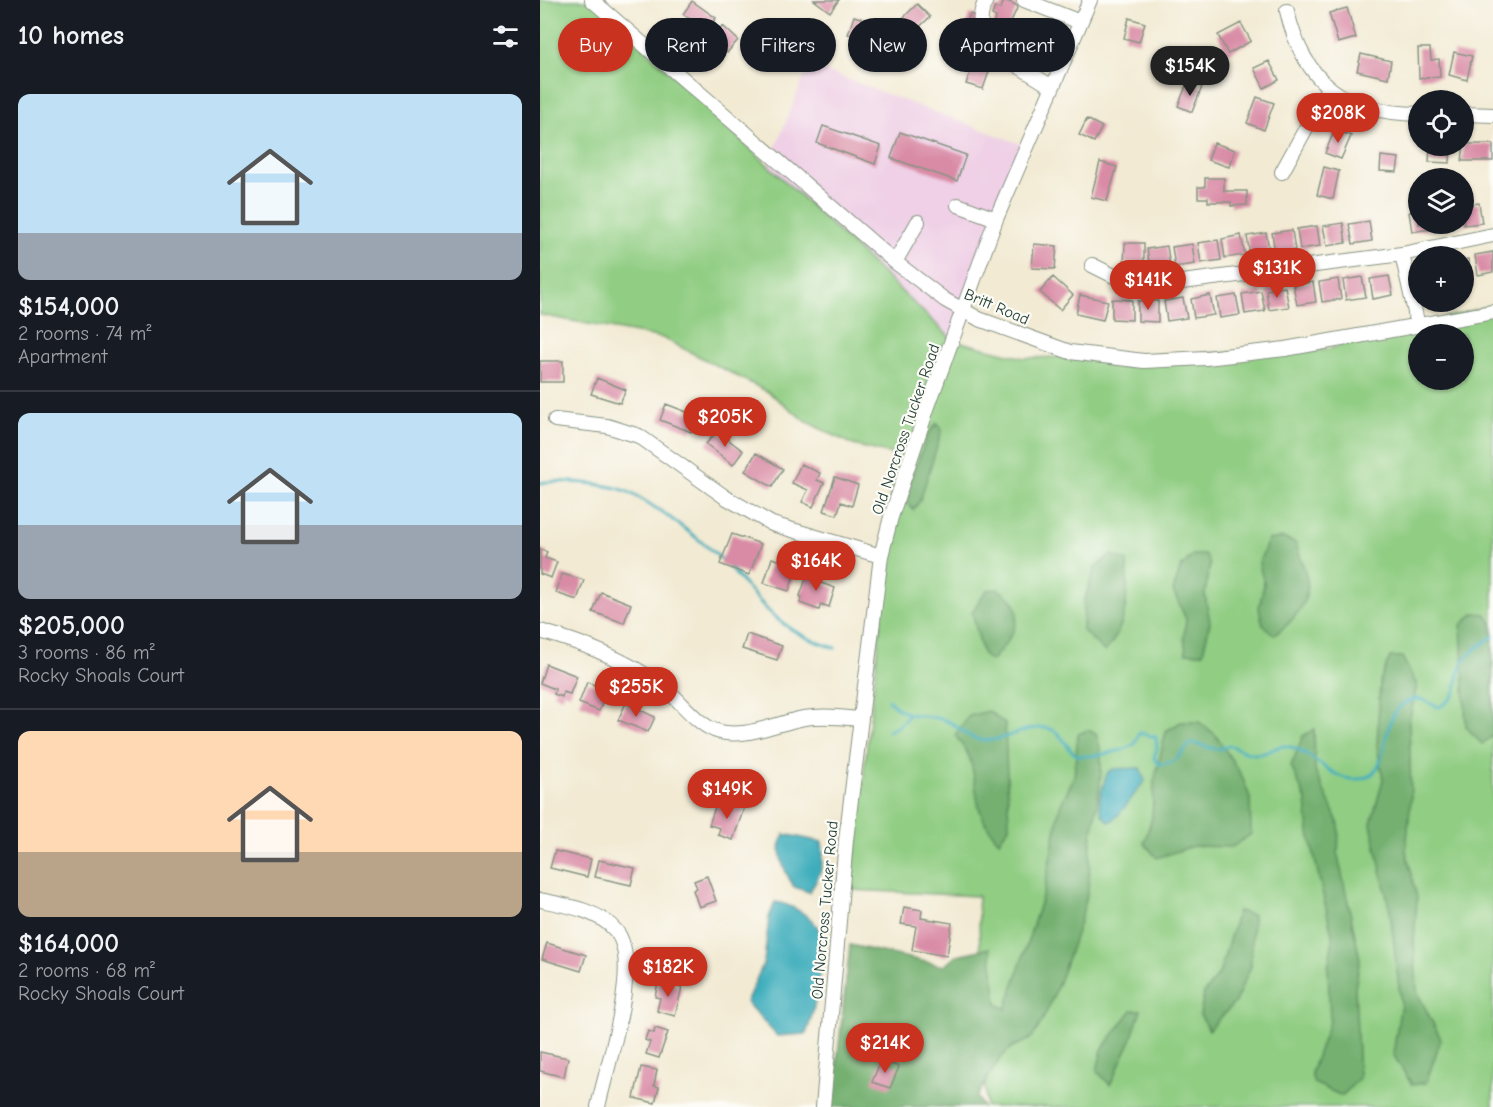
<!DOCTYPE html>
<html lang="en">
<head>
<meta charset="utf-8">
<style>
  :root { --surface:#171b24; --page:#20242c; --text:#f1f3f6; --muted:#9ea1a6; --line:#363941; --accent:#c8321e }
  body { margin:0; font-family:"Comic Neue",sans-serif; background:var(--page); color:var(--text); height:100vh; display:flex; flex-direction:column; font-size:22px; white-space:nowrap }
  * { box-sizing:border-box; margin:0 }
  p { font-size:20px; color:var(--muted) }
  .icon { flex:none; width:33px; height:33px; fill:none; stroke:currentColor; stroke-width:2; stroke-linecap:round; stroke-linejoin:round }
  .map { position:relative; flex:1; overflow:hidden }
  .details { display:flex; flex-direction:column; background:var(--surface); width:540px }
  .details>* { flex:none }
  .hud { position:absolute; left:18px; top:18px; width:570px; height:54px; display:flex; gap:12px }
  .tools { position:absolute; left:868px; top:90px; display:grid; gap:12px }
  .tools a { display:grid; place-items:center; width:66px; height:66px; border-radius:50%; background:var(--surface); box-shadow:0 2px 4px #0004; font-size:30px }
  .price { position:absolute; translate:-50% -51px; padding:0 14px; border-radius:21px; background:var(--accent); color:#fff; font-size:20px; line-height:39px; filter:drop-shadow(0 2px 3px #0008) }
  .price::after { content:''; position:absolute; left:50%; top:36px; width:18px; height:14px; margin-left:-9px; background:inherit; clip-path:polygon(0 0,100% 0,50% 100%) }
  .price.current { background:#222; color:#fff }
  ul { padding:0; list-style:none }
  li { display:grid; align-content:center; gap:12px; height:318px; padding:0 18px }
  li+li { border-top:2px solid var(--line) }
  li span { display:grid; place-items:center; height:186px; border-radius:12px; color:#555 }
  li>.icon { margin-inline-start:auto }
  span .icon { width:108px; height:108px; fill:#fffc; stroke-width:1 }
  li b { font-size:26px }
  h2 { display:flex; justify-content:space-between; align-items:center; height:72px; padding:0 18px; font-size:26px }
  .tag { padding:0 21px; border-radius:27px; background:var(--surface); box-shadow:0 2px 4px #0004; font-size:21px; line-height:54px }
  .tag.current { background:var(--accent); color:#fff }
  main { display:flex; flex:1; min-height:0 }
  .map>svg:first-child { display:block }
  .built { fill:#efd0e6 }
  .green { fill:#91cd83; stroke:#58855c; stroke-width:1.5; fill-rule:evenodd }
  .forest { fill:#74b071; stroke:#4a7652; stroke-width:1.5 }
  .water { fill:#3eadbc; stroke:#2e7578; stroke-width:1.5 }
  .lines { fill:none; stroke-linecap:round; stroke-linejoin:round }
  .stream { stroke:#3eadbc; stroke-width:3 }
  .building { fill:#d98ba6 }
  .minor-casing { stroke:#889484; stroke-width:16 }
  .minor { stroke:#fff; stroke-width:14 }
  .labels { text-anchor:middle; stroke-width:4.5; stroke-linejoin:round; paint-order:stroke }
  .street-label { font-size:16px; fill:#1f3d34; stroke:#fdfcf7 }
</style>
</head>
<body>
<main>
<section class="details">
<h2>10 homes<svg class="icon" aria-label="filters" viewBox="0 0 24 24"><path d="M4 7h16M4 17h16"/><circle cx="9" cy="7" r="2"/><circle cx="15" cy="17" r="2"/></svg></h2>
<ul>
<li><span style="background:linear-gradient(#bfe0f5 75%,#9aa5b1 0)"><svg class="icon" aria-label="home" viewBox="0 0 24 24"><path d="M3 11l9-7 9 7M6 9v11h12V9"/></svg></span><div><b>$154,000</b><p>2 rooms · 74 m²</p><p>Apartment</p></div></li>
<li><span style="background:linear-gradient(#bfe0f5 60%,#9aa5b1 0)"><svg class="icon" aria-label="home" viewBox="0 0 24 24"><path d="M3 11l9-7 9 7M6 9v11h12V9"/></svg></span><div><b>$205,000</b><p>3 rooms · 86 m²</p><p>Rocky Shoals Court</p></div></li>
<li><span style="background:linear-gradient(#ffd9b3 65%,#b9a48a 0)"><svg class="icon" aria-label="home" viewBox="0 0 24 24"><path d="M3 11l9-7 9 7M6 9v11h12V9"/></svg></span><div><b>$164,000</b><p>2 rooms · 68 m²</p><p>Rocky Shoals Court</p></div></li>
</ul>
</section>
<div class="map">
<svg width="953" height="1107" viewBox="0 0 953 1107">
  <rect width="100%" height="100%" fill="#fdfcf7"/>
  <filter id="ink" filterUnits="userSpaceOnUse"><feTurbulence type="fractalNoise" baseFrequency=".0167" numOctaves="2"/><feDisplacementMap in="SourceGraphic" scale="12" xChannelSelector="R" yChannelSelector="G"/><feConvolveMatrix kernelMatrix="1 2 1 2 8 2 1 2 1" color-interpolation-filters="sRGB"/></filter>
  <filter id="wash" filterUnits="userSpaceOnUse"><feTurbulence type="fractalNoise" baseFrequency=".008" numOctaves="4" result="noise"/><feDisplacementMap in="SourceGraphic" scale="24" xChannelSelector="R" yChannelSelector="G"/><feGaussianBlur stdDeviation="1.35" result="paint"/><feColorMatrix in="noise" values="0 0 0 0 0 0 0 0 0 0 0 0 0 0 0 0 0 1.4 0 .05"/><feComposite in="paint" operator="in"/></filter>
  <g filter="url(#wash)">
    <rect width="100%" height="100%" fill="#f2ead3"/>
    <path class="built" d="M269,65L483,145L413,340L228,166Z"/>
    <path class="green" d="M0,0H53L413,340L484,358L784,350L953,305V1107H446L438,896L311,890L347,566L352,454L313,445L267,422L228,392L123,338L0,315ZM879,334H924V380H879Z"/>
    <path class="forest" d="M397,423L402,430L380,501L373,510L364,498L388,434Z
      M742,538L756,543C759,555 765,568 767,580C771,602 751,624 734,635L723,625L719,608L724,584L719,563L728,540Z
      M572,555L587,561C588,596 588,625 565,652L543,631L544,601L556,566Z
      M653,555H666L670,564L665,594L670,622L663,653H646L644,637L646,619L633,591L641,567Z
      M458,589C462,592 470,597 473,601C486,622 464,647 451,661L443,655L432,612L447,590Z
      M934,613L946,614L952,624L953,735L942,744L926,727L921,625Z
      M850,657H862L877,685L869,722L871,797L866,851L877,898L874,942L877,992L901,1039L886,1083L872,1085L853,1054L861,1004L850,911L831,824L843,780L837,746L840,681Z
      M449,711L465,724L469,827L459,841C431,811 440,793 430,759C427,751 420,742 415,735L429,716Z
      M641,722H659L675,734L702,776L710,798L711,834L692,847L653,846L617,858L604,843L612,818L614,782L626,731Z
      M774,729L775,770L799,825L798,856L820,959L815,988L819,1078L802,1096L774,1083L771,1073L790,1020L788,968L793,939L769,833L766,800L751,766L763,736Z
      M548,730L556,734C569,764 554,812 551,843C549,858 550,874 548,889C544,916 509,1019 491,1038C486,1043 476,1044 471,1048C456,1060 447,1081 437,1097L443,1107H292L310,945L404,966L417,955L450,948L457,1004L466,1009L504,891L520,806L534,777L538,734Z
      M698,911L713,915L711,966L695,1002L669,1030L660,1015L664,993L679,974Z
      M592,1010H601L591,1040L570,1085L557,1071L562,1049Z"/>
    <path class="water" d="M600,768L605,781C592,795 586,810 570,822C552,812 562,788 568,772L574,769Z
      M244,834L282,842C285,862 281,877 269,892L254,887C244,870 235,853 244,834Z
      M235,902C250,904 275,917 280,932C287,954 274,1013 266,1034L237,1036L206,1002L224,962L229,917Z"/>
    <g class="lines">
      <path class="stream" d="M0,483C18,479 69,484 86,491C115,504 170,546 192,570C225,608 243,634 295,648
        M348,700C371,723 381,711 407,721C422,727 428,743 452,740C469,738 488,726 505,728C523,730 523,745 535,754C543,760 585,751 593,745C597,742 597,737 599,733L616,737L617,748L614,758L619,764C638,764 639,754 651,743C659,744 670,749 678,749C683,749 685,745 691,746C700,748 703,754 716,754C732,755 736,741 754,748C779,757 798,788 827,777C854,767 835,703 878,699C886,699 892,706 899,707C924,695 913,679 923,662C929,652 944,643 953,636
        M348,731L357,727L368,716"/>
    </g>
    <g id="blocks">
      <path class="building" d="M274,0H299L290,12Z
        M465,0L478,6L464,37L450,31L456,17L452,15L455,7L460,9Z
        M152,1L176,18L167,31L143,14Z
        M377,4L390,17L373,33L361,20Z
        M807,8L816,38L798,43L789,13Z
        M430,14L439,17L432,45L420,41Z
        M314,16L333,22L326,45L318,42L319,37L308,34Z
        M589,18L605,23L599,42L584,38Z
        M701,23L711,41L688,54L678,35Z
        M183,26L198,40L187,53L171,39Z
        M878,48H890L891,60L899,59L900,77L879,78Z
        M914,52L932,56L927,80L909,75Z
        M437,54L453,60L443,89L426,84Z
        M821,54L851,61L848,78L817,71Z
        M729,61L739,80L724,88L714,68Z
        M648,81L662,87L652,112L638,106Z
        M717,97L734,103L724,130L707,123Z
        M547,119L562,127L554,142L539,135Z
        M283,126L341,146L335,164L277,143Z
        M795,129L811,136L801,159L785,153Z
        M360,132L426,155L417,181L351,158Z
        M674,143L695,150L689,167L668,160Z
        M924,144H953V161H922Z
        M890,146H911L910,163L889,162Z
        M841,156L859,158L857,172L840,171Z
        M560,162L577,167L567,201L551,197Z
        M784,167L799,171L793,199L777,195Z
        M665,178H684V191H707V205L691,206V202H668V198H658V187H665Z
        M939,203L942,223L924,225V205Z
        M879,211V224H890L891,229L872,232L869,212Z
        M829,221L832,241L813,244L809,224Z
        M803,223L806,243L787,246L783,226Z
        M777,226L780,246L760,249L757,229Z
        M752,230L755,250L735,253L732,233Z
        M726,233L730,253L710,256L707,236Z
        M701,235L705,255L685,258L682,239Z
        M678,240L681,260L661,263L658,243Z
        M585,243H604V263H584Z
        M494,244L517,246L515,269L492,268Z
        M652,244L655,264L635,267L632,247Z
        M627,246L630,266L610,269L607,249Z
        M953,252V272L938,275L935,255Z
        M928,259L932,279L924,281V260Z
        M849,276L853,295L833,299L830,279Z
        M513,277L533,295L520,310L500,292Z
        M822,277L826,297L806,300L803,280Z
        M798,279L801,299L782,302L779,282Z
        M773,282L776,302L757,305L753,285Z
        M745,287L749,307L729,310L726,290Z
        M721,291L725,311L705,314L702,294Z
        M540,295L568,301L563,320L536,314Z
        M670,295L674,315L654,318L651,299Z
        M696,295L700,315L680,318L677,298Z
        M643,298L647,318L627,321L624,301Z
        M572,299L592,300V320L572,319Z
        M598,301H618V322L598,321Z
        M0,361H23V382H0Z
        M57,378L86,390L80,403L51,394Z
        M126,404L157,416L151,432L120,420Z
        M177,431L203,451L193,465L166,444Z
        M216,453L243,469L232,487L205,471Z
        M261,464L280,473L277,480L284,483L273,507L262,502L268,490L252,483Z
        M295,477L318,485L312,506L301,502L297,515L284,511Z
        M192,534L221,544L209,575L180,564Z
        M0,549L7,552L5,558L17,562L11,578L0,574Z
        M232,558L257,566L249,591L224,583Z
        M269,570L281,574L278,582L295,588L289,607L281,604L279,610L260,603L262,597L260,596Z
        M22,574L44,580L37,600L16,593Z
        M61,592L91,604L84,623L53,612Z
        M207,634L242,646L237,660L202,649Z
        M6,664L37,676L30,694L23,692L22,697L14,694L15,689L0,683Z
        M47,682L67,690L59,711L39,703Z
        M86,703L115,717L108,732L78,720Z
        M188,803L204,808L193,840L178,835L180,828L169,825L176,804L187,807Z
        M15,851L51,859L47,877L10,868Z
        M59,860L95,868L91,885L55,877Z
        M167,876L176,901L159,907L153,890L157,888L154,881Z
        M364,907L382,910L381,918L412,923L407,956L372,950L376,926L361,924Z
        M7,943L46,955L41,971L2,959Z
        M118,982L142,987L135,1016L117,1011L120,998L115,997Z
        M115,1028L128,1032L119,1058L106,1054L110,1042L105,1040L108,1031L114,1033Z
        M0,1052L28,1058L24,1077L0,1071Z
        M341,1060L359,1067L350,1088L332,1082Z
        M101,1067L117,1070L114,1086L119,1087L115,1103L94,1098Z"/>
    </g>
  </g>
  <g filter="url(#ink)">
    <use href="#blocks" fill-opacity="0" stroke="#889484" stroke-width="1.5"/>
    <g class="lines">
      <defs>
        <path id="minor" d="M52,0L355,262L405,300L439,319L530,352L604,361L666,358L745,349L953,312
          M446,0C438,16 439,32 448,47L512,87
          M484,0L540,22
          M747,11C764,84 805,113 879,114
          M924,114L953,115
          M742,172L788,88
          M418,205L456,219
          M862,254L878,326
          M355,262L378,222
          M552,265L588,283L642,282L862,254L953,235
          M15,420L67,426L99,436L185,497L232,524L341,556
          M0,631C44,643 84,659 121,685C140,699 153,721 174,730C202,741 236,723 264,718C282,715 301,717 319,719
          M0,900C25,905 59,910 76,931C103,963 66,1067 58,1107
          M283,1107L306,840L341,556L351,517L388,406L456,219L550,0"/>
      </defs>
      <use href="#minor" class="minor-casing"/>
      <use href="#minor" class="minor"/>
    </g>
  </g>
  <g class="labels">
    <g class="street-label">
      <text transform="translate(457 306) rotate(23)" y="6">Britt Road</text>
      <text transform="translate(365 429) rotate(-71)" y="6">Old Norcross Tucker Road</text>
      <text transform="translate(284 910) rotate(-85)" y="6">Old Norcross Tucker Road</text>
    </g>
  </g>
</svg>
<div class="tools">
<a><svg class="icon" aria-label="locate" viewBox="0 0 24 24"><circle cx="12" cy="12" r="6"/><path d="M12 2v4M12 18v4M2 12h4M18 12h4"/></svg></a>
<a><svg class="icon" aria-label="layers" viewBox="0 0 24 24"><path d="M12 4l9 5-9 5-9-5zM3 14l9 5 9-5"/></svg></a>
<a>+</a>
<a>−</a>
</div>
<b class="price current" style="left:650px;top:97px">$154K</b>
<b class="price" style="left:798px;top:144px">$208K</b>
<b class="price" style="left:737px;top:299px">$131K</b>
<b class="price" style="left:608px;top:311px">$141K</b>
<b class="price" style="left:185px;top:448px">$205K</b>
<b class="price" style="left:276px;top:592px">$164K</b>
<b class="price" style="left:96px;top:718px">$255K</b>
<b class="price" style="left:187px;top:820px">$149K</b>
<b class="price" style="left:128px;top:998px">$182K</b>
<b class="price" style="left:345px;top:1074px">$214K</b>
<div class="hud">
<a class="tag current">Buy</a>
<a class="tag">Rent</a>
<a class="tag">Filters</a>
<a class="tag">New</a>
<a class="tag">Apartment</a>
</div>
</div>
</main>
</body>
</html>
